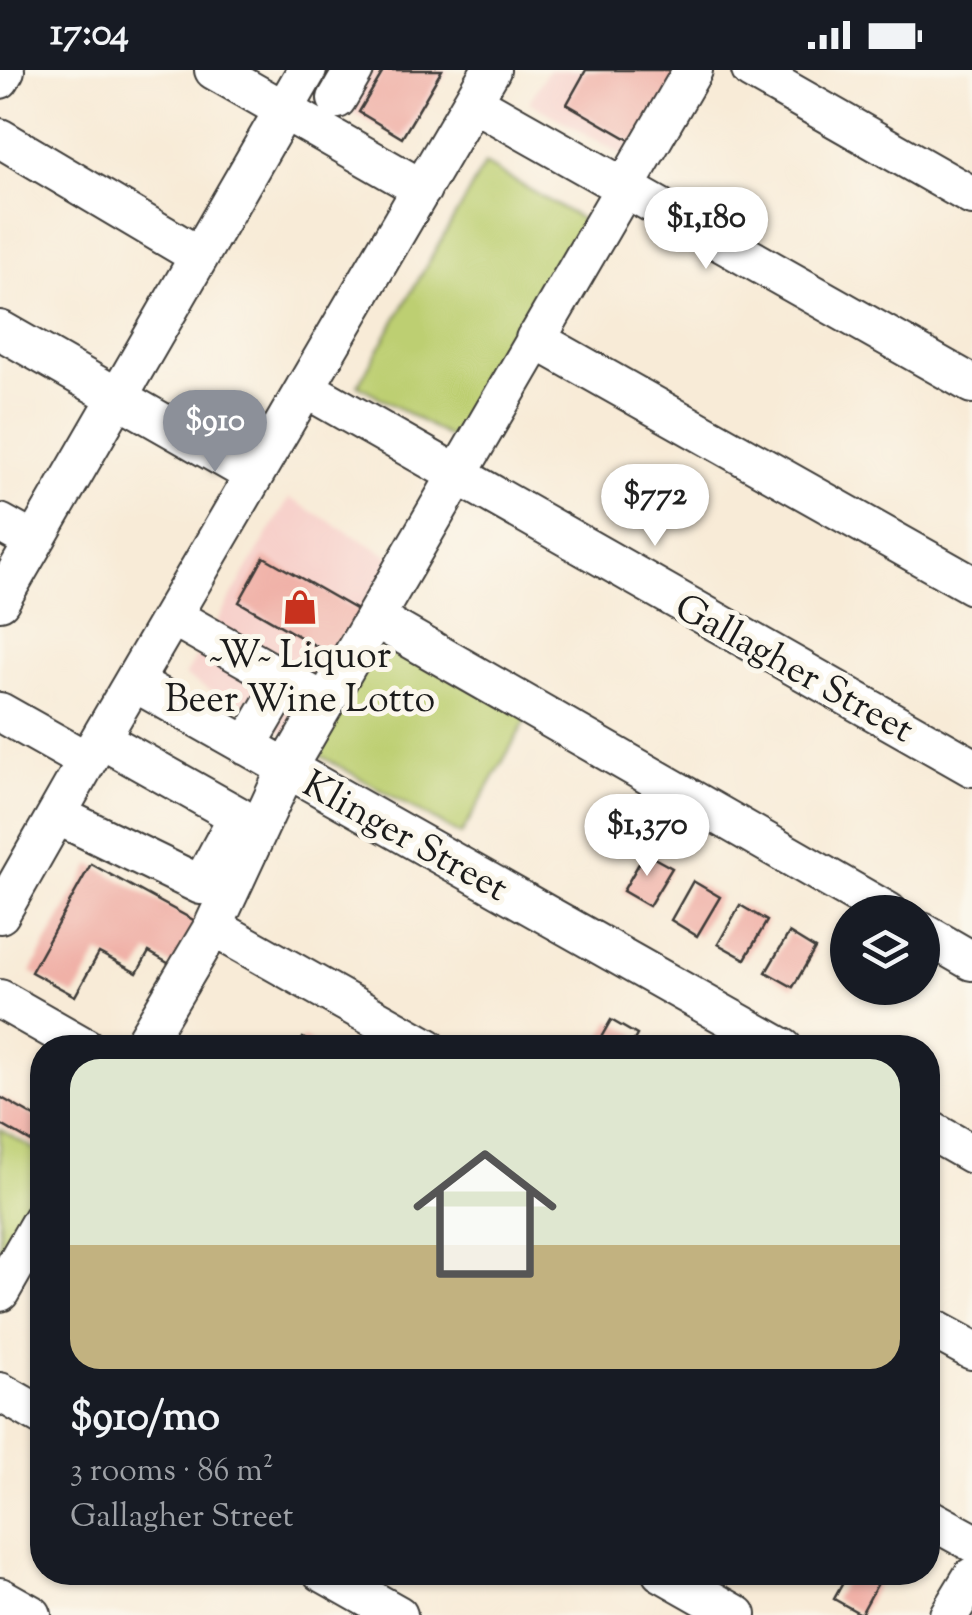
<!DOCTYPE html>
<html lang="en">
<head>
<meta charset="utf-8">
<style>
  :root { --surface:#171b24; --page:#20242c; --text:#f1f3f6; --muted:#9ea1a6; --accent:#8c9099 }
  body { margin:0; font-family:"Sorts Mill Goudy",serif; background:var(--page); color:var(--text); height:100vh; display:flex; flex-direction:column; font-size:38px; white-space:nowrap }
  * { box-sizing:border-box; margin:0 }
  p { font-size:32px; color:var(--muted) }
  .icon { flex:none; width:55px; height:55px; fill:none; stroke:currentColor; stroke-width:2; stroke-linecap:round; stroke-linejoin:round }
  .map { position:relative; flex:1; overflow:hidden }
  .sheet { position:absolute; left:30px; top:965px; width:910px; height:550px; display:flex; flex-direction:column; background:var(--surface); border-radius:40px; box-shadow:0 2px 8px #0004 }
  .sheet>* { flex:none }
  .buttons { position:absolute; left:830px; top:825px; display:grid; gap:20px }
  .buttons a { display:grid; place-items:center; width:110px; height:110px; border-radius:50%; background:var(--surface); box-shadow:0 2px 8px #0004; font-size:50px }
  .price { position:absolute; translate:-50% -85px; padding:0 22px; border-radius:35px; background:#fff; color:#222; font-size:32px; line-height:65px; filter:drop-shadow(0 2px 5px #0008) }
  .price::after { content:''; position:absolute; left:50%; top:60px; width:30px; height:22px; margin-left:-15px; background:inherit; clip-path:polygon(0 0,100% 0,50% 100%) }
  .price.current { background:var(--accent); color:#fff }
  ul { padding:0; list-style:none }
  li { display:grid; align-content:center; gap:20px; height:530px; padding:0 40px }
  li span { display:grid; place-items:center; height:310px; border-radius:30px; color:#555 }
  li>.icon { margin-inline-start:auto }
  span .icon { width:180px; height:180px; fill:#fffc; stroke-width:1 }
  li b { font-size:42px }
  .status { display:flex; justify-content:space-between; align-items:center; height:70px; padding:0 50px; background:var(--surface); direction:ltr }
  .status svg { height:28px; fill:currentColor }
  .map>svg:first-child { display:block }
  .built { fill:#f7d0ca }
  .green { fill:#bdcf72; stroke:#6c7647; stroke-width:2.5 }
  .building { fill:#f0b1a7 }
  .lines { fill:none; stroke-linecap:round; stroke-linejoin:round }
  .minor-casing { stroke:#3d3b38; stroke-width:42 }
  .minor { stroke:#fff; stroke-width:38 }
  .labels { text-anchor:middle; stroke-width:10; stroke-linejoin:round; paint-order:stroke }
  .poi-label { font-size:38px; fill:#1c1c1c; stroke:#fbf7ec }
  .street-label { font-size:38px; fill:#1c1c1c; stroke:#fbf7ec }
</style>
</head>
<body>
<div class="status"><b>17:04</b><svg viewBox="0 0 49 12"><path d="M0 12V9h3v3zM5 12V6h3v6zM10 12V3h3v9zM15 12V0h3v12zM26 1h20v11H26zM47 4h2v5h-2z"/></svg></div>
<div class="map">
<svg width="972" height="1545" viewBox="0 0 972 1545">
  <rect width="100%" height="100%" fill="#fbf7ec"/>
  <filter id="ink" filterUnits="userSpaceOnUse"><feTurbulence type="fractalNoise" baseFrequency=".01" numOctaves="2"/><feDisplacementMap in="SourceGraphic" scale="20" xChannelSelector="R" yChannelSelector="G"/><feConvolveMatrix kernelMatrix="1 2 1 2 8 2 1 2 1" color-interpolation-filters="sRGB"/></filter>
  <filter id="wash" filterUnits="userSpaceOnUse"><feTurbulence type="fractalNoise" baseFrequency=".0048" numOctaves="4" result="noise"/><feDisplacementMap in="SourceGraphic" scale="40" xChannelSelector="R" yChannelSelector="G"/><feGaussianBlur stdDeviation="2.25" result="paint"/><feColorMatrix in="noise" values="0 0 0 0 0 0 0 0 0 0 0 0 0 0 0 0 0 1.4 0 .05"/><feComposite in="paint" operator="in"/></filter>
  <g filter="url(#wash)">
    <rect width="100%" height="100%" fill="#f8ebd7"/>
    <path class="built" d="M323,0H448L406,71L311,21Z
      M548,0H684L633,91L529,32Z
      M289,428L396,490L292,668L185,606Z"/>
    <path class="green" d="M485,94L591,155L465,376L358,315Z
      M386,555L533,638L461,765L314,682Z
      M0,1059L42,1084V1126L0,1201Z"/>
    <g id="blocks">
      <path class="building" d="M384,0H442L402,68L359,42Z
        M586,0H683L640,76L567,34Z
        M264,487L362,543L337,588L239,532Z
        M645,783L672,798L649,836L623,821Z
        M91,794L197,852L173,896L149,882L137,903L99,883L75,926L31,902Z
        M693,811L720,827L697,866L671,850Z
        M740,835L767,851L745,889L718,874Z
        M789,863L815,879L793,917L766,902Z
        M611,950L637,965L630,978H595Z
        M303,968L320,978H297Z
        M0,1027L42,1051V1078L0,1054Z
        M849,1502H884L861,1544L834,1529Z"/>
    </g>
  </g>
  <g filter="url(#ink)">
    <use href="#blocks" fill-opacity="0" stroke="#3d3b38" stroke-width="2.5"/>
    <g class="lines">
      <defs>
        <path id="minor" d="M214,0L422,119
          M751,0L972,126
          M0,9L5,0
          M337,29L354,0
          M473,32L972,314
          M0,68L199,186
          M0,260L254,405
          M535,269L972,515
          M305,318L972,697
          M0,453L34,472
          M0,531L307,0
          M172,546L313,626
          M375,548L888,842
          M134,612L783,978
          M0,642L87,691
          M247,676L285,611
          M57,745L201,815L238,746L101,669
          M0,844L87,691L491,0
          M213,857L428,978
          M922,862L972,891
          M0,929L86,978
          M141,978L213,857L287,698L693,0
          M928,1059L972,1084
          M0,1222L42,1149
          M928,1256L972,1280
          M0,1322L42,1346
          M928,1448L972,1472
          M322,1502L398,1545
          M661,1502L737,1545
          M0,1527L32,1545
          M949,1545L972,1507"/>
      </defs>
      <use href="#minor" class="minor-casing"/>
      <use href="#minor" class="minor"/>
    </g>
  </g>
  <defs>
    <symbol id="shop-bare" viewBox="-9 -9 18 18"><path d="M-5-2.5h2.3a2.7 3.5 0 0 1 5.4 0H5L5.5 6h-11ZM-1.5-2.5h3a1.5 2.3 0 0 0-3 0Z" fill="#c8321e" stroke="#fbf7ec" stroke-width="2.5" paint-order="stroke"/></symbol>
  </defs>
  <g fill-rule="evenodd">
    <use href="#shop-bare" x="275" y="512" width="50" height="50"/>
  </g>
  <g class="labels">
    <g class="poi-label">
      <text x="300" y="597">~W~ Liquor<tspan x="300" dy="44">Beer Wine Lotto</tspan></text>
    </g>
    <g class="street-label">
      <text transform="translate(795 597) rotate(29)" y="13">Gallagher Street</text>
      <text transform="translate(406 765) rotate(29)" y="13">Klinger Street</text>
    </g>
  </g>
</svg>
<div class="buttons">
<a><svg class="icon" aria-label="layers" viewBox="0 0 24 24"><path d="M12 4l9 5-9 5-9-5zM3 14l9 5 9-5"/></svg></a>
</div>
<b class="price" style="left:706px;top:202px">$1,180</b>
<b class="price current" style="left:215px;top:405px">$910</b>
<b class="price" style="left:655px;top:479px">$772</b>
<b class="price" style="left:647px;top:809px">$1,370</b>
<section class="sheet">
<ul>
<li><span style="background:linear-gradient(#dfe7d0 60%,#c2b280 0)"><svg class="icon" aria-label="home" viewBox="0 0 24 24"><path d="M3 11l9-7 9 7M6 9v11h12V9"/></svg></span><div><b>$910/mo</b><p>3 rooms · 86 m²</p><p>Gallagher Street</p></div></li>
</ul>
</section>
</div>
</body>
</html>
